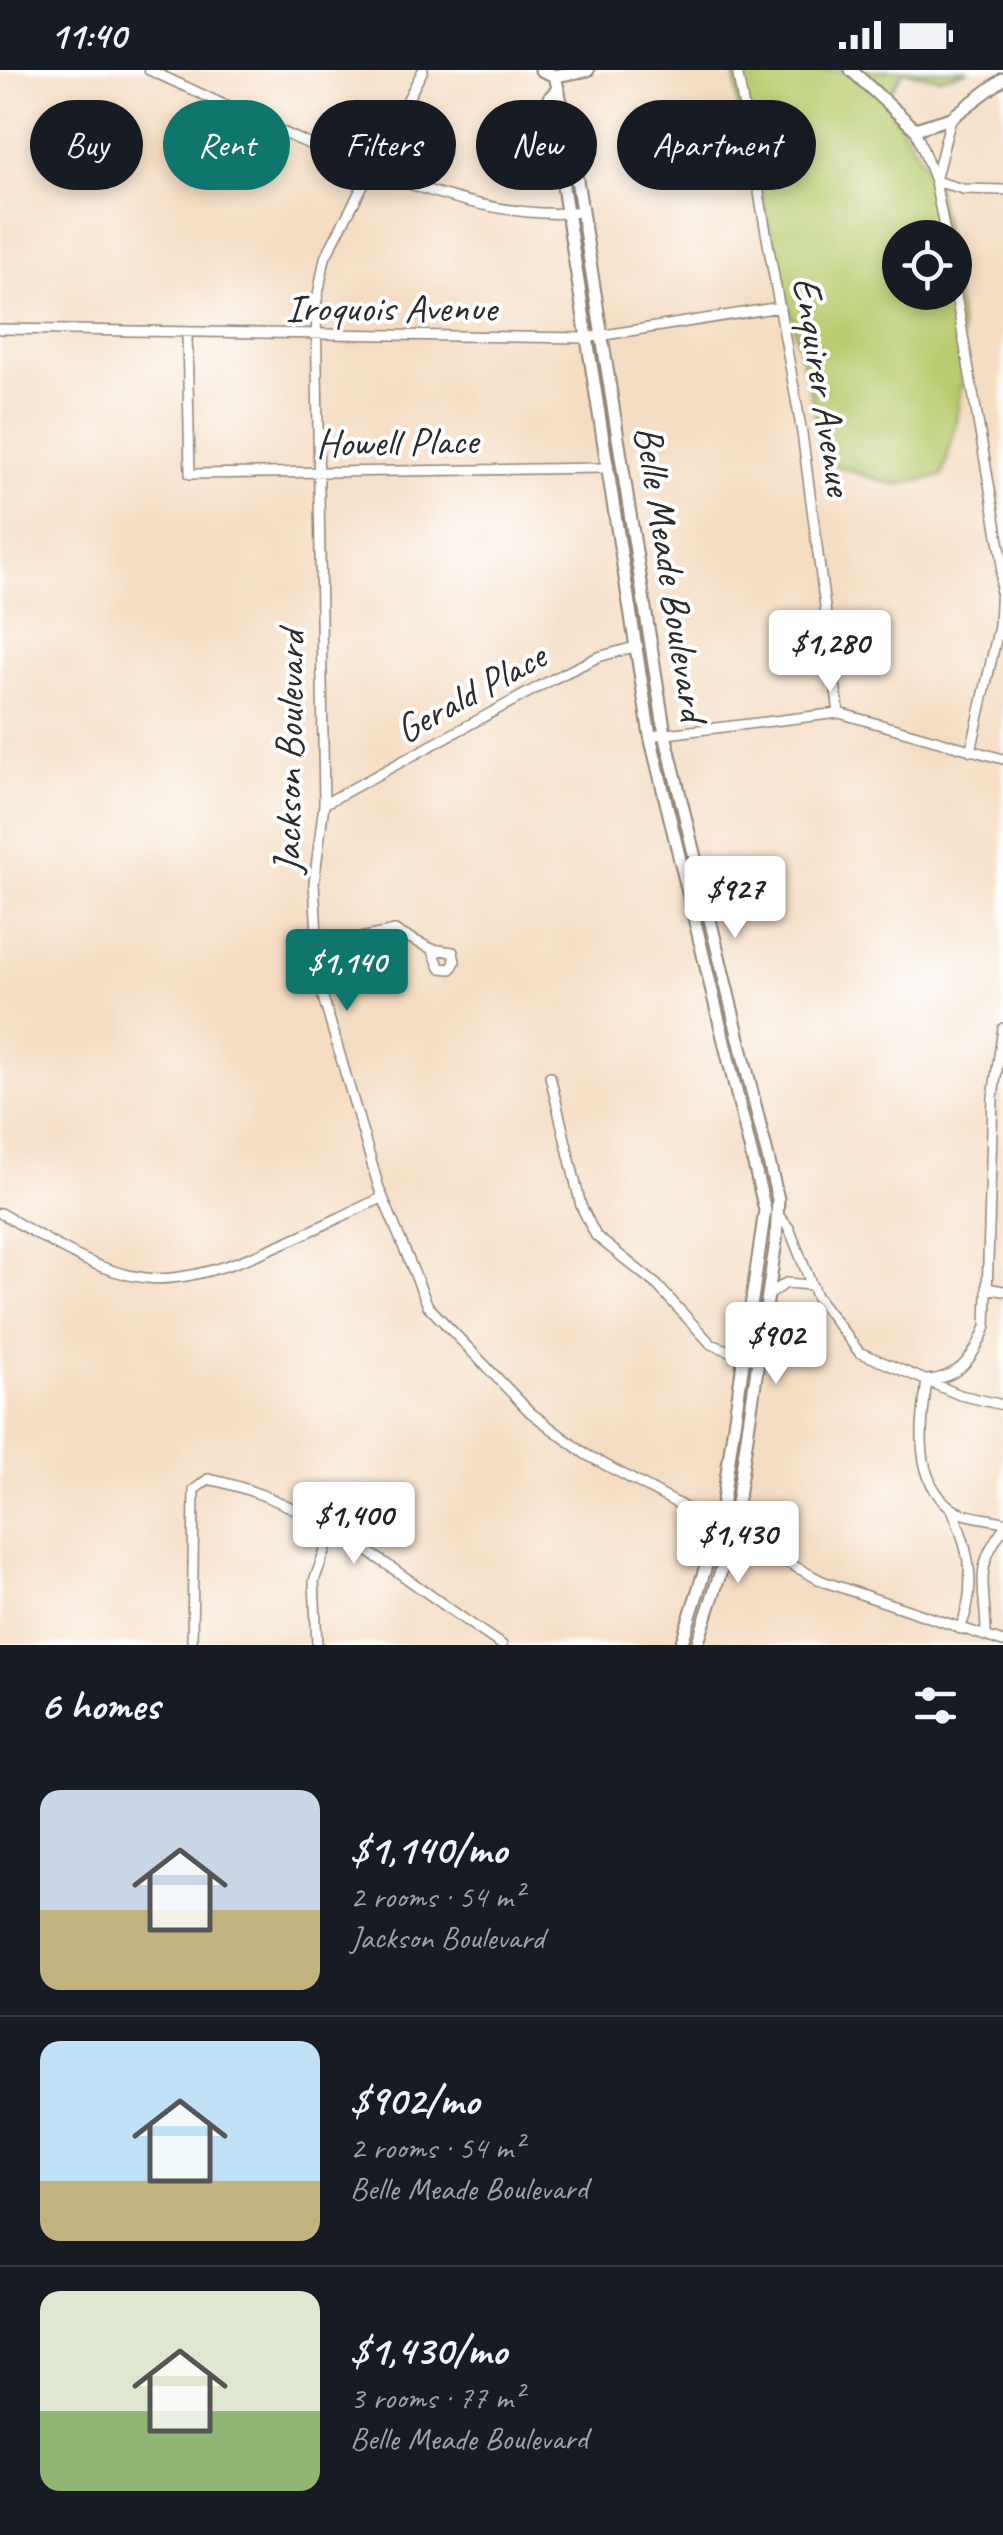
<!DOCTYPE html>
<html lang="en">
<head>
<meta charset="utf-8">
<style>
  :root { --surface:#171b24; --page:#20242c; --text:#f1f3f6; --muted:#9ea1a6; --line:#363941; --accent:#0f766e }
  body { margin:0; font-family:Caveat,sans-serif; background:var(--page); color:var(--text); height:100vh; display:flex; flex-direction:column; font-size:38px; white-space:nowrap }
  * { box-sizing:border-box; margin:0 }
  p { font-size:32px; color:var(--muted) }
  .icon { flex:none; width:55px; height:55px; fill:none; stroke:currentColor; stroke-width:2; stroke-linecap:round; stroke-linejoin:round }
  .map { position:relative; height:1575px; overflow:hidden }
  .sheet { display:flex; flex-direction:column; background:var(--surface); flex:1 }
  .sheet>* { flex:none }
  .hud { position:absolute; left:30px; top:30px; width:945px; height:90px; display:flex; gap:20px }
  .fabs { position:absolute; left:882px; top:150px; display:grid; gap:20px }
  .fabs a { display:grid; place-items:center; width:90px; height:90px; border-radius:50%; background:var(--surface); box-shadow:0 5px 15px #0003; font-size:50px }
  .price { position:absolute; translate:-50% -85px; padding:0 22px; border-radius:10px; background:#fff; color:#222; font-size:32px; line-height:65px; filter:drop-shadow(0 2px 5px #0008) }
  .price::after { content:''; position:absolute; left:50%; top:60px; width:30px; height:22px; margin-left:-15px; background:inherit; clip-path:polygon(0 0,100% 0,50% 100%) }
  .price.active { background:var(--accent); color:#fff }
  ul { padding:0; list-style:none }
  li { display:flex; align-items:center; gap:30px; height:250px; padding:0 40px }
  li+li { border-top:2px solid var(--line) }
  li span { display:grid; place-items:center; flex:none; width:280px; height:200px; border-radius:20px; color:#555 }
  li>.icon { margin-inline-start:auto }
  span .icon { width:120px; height:120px; fill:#fffc; stroke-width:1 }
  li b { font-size:42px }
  h2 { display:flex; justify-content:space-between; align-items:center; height:120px; padding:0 40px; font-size:42px }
  .chip { padding:0 35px; border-radius:45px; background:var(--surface); box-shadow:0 5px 15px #0003; font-size:35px; line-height:90px }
  .chip.active { background:var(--accent); color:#fff }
  .status { display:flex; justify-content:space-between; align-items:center; height:70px; padding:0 50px; background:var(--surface); direction:ltr }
  .status svg { height:28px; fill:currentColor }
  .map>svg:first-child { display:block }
  .green { fill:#b8cb6e; stroke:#727b4c; stroke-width:2.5 }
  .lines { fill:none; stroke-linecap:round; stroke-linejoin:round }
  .minor-casing { stroke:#908477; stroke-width:12 }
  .major-casing { stroke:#908477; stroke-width:15 }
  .minor { stroke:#fff; stroke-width:9 }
  .major { stroke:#fff; stroke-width:11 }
  .labels { text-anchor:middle; stroke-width:8; stroke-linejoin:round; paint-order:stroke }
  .street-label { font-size:40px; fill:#2b2b2b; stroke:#fff }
</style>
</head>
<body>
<div class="status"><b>11:40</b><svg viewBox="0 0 49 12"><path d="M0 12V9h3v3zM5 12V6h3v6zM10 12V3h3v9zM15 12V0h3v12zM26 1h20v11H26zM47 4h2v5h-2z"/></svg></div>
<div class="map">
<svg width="1003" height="1575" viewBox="0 0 1003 1575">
  <rect width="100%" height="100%" fill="#fff"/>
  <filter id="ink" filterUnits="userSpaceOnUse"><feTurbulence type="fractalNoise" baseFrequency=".01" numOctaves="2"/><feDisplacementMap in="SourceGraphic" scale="20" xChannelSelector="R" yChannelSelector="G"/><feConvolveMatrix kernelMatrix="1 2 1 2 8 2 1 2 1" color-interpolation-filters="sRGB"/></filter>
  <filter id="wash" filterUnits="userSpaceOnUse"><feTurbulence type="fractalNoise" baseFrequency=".0048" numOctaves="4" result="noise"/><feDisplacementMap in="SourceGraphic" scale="40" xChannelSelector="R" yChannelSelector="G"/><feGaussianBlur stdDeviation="2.25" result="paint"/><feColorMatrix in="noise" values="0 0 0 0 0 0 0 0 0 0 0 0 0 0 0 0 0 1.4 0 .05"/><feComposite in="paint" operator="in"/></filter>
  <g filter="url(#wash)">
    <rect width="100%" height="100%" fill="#f5ddc3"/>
    <path class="green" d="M735,0H969L940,8L903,1L885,30L935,111L946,167L900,168V222H955C968,287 962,343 942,406L895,415L828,393L738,34Z"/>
  </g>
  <g filter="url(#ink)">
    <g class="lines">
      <defs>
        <path id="minor" d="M149,0C267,52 453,157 581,142
          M423,0L325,188L316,235L324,734L314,813L320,917L379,1118L428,1236L530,1342L585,1384L822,1511L1003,1572
          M737,0L802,363L839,643
          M951,48L935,111L963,119L1003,120
          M915,59L935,111L946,168
          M955,220L1002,488L999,556L971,681
          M0,259L586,268L780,237
          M187,265L190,404L605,398
          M650,666L839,643L1003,689
          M324,734L553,609L598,587L638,576
          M315,877L395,861L432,879L453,882L455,892L451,899L440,898L432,879
          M1003,958L993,1027L986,1257C974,1287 960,1308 927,1310C922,1351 912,1407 950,1437C962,1447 988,1448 1003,1452
          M550,1006L581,1136L596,1166L657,1215L711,1274L759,1292
          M0,1143C45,1168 93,1202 146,1208C213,1216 319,1155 382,1128
          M778,1145L789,1158L816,1226L859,1282L960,1325L1003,1335
          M987,1218L1003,1221
          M769,1225L786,1213L811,1215
          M952,1439C969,1479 978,1518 960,1559
          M986,1565C986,1518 972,1500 1003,1459
          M192,1575L194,1420L208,1409C321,1432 408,1514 502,1575
          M317,1575L314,1511L333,1459"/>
        <path id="major" d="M541,0L555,6L588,0
          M851,0L915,59L951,48L1003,9
          M555,6L572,78L665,664L778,1129L776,1171L734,1454L715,1467L681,1575
          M556,21L549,28L650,666L765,1140L720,1451L730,1473L697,1575"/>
      </defs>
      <use href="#minor" class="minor-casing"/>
      <use href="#major" class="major-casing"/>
      <use href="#minor" class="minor"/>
      <use href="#major" class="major"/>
    </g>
  </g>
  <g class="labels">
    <g class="street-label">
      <text x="391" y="251">Iroquois Avenue</text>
      <text transform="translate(824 316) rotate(81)" y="14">Enquirer Avenue</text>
      <text transform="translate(397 371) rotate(-1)" y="14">Howell Place</text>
      <text transform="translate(672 503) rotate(81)" y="14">Belle Meade Boulevard</text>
      <text transform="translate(470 622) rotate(-29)" y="14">Gerald Place</text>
      <text transform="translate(288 682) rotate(-89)" y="14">Jackson Boulevard</text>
    </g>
  </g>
</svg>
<div class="fabs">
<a><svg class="icon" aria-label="locate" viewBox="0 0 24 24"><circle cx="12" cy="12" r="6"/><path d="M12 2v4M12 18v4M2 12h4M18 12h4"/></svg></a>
</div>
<b class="price" style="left:830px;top:625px">$1,280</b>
<b class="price" style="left:735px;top:871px">$927</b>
<b class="price active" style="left:347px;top:944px">$1,140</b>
<b class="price" style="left:776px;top:1317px">$902</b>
<b class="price" style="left:354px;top:1497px">$1,400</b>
<b class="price" style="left:738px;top:1516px">$1,430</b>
<div class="hud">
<a class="chip">Buy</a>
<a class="chip active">Rent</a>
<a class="chip">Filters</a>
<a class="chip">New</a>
<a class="chip">Apartment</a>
</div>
</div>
<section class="sheet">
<h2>6 homes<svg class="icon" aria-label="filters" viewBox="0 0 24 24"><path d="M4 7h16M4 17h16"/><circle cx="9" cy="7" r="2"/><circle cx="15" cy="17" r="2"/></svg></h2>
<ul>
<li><span style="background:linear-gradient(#c9d6e8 60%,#c2b280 0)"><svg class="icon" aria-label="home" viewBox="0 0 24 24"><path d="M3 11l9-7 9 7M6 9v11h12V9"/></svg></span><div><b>$1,140/mo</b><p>2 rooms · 54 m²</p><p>Jackson Boulevard</p></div></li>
<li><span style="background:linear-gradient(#bfe0f5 70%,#c2b280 0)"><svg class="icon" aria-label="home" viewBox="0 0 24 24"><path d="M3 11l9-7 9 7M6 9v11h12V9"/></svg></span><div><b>$902/mo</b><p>2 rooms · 54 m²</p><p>Belle Meade Boulevard</p></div></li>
<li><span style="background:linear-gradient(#dfe7d0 60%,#8fb573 0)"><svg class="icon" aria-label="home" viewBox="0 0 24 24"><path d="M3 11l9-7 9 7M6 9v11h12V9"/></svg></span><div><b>$1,430/mo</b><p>3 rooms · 77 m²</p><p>Belle Meade Boulevard</p></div></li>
</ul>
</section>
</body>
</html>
